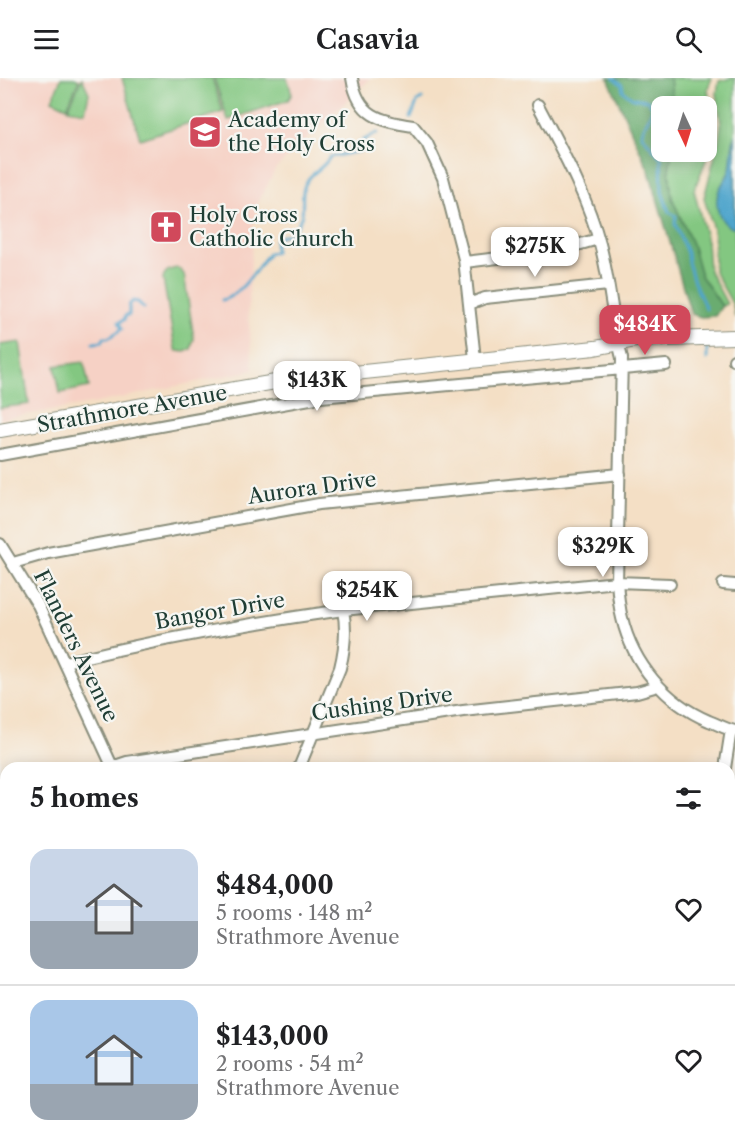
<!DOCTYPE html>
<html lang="en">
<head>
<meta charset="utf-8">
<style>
  :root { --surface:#fff; --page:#f2f2f2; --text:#202124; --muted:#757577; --line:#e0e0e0; --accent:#d1495b }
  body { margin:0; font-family:"Libre Caslon Text",serif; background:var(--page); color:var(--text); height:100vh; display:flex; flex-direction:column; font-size:22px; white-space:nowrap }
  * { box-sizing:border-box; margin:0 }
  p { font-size:20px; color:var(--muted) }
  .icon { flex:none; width:33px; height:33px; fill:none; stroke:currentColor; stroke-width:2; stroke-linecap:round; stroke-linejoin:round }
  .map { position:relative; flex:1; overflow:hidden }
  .sheet { position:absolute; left:0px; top:684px; width:735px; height:384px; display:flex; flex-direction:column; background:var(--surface); border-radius:18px 18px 0 0; box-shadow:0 3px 15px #0003 }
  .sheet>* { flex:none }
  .needle { width:39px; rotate:176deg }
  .fabs { position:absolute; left:651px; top:18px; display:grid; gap:12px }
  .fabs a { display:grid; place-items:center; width:66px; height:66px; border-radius:12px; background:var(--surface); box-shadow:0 3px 15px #0003; font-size:30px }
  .price { position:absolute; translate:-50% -51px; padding:0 14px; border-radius:12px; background:#fff; color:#222; font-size:20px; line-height:39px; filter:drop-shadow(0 2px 3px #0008) }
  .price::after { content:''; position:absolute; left:50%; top:36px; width:18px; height:14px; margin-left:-9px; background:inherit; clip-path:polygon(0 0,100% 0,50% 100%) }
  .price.active { background:var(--accent); color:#fff }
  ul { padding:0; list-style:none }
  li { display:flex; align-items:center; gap:18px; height:150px; padding:0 30px }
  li+li { border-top:2px solid var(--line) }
  li span { display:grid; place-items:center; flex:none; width:168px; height:120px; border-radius:18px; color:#555 }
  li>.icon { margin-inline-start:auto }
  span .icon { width:72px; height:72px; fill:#fffc; stroke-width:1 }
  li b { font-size:26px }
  h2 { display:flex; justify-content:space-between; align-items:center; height:72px; padding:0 30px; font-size:26px }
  header { display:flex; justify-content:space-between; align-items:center; height:78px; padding:0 30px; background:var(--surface); font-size:27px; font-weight:600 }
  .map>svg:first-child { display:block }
  .built { fill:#f6d1c5 }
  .green { fill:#83c781; stroke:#51825a; stroke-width:1.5 }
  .forest { fill:#6aac6f; stroke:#447452; stroke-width:1.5 }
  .water { fill:#4fa5cc; stroke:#377180; stroke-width:1.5 }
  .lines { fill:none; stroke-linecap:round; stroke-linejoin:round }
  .stream { stroke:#4fa5cc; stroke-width:3 }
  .minor-casing { stroke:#8a8e7c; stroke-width:14 }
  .major-casing { stroke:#8a8e7c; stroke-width:16 }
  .minor { stroke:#fff; stroke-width:10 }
  .major { stroke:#fff; stroke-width:14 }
  .labels { text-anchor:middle; stroke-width:4.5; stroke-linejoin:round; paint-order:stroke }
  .poi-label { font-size:21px; fill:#1f3d34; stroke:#f6f6f2; text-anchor:start }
  .street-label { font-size:21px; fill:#1f3d34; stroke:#f6f6f2 }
</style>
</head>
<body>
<header><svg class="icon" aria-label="menu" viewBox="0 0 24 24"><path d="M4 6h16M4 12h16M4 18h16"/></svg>Casavia<svg class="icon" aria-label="search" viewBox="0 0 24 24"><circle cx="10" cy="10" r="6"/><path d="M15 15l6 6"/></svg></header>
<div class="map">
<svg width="735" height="1068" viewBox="0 0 735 1068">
  <rect width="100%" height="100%" fill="#f6f6f2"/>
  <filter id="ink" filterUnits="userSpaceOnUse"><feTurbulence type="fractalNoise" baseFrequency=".0167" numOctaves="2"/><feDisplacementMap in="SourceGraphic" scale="12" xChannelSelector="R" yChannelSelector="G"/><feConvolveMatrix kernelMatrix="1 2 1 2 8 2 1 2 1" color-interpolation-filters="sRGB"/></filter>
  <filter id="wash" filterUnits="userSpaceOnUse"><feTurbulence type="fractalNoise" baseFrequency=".008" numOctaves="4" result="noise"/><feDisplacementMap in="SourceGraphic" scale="24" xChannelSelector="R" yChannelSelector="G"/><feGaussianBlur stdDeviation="1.35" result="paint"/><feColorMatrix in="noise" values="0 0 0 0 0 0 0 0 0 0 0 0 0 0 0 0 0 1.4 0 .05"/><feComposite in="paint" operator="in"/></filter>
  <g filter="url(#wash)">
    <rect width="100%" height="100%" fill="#f4dfc5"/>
    <path class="built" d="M0,0H371L276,90L258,125L253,149L248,234L253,292L96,325L0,341Z"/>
    <path class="green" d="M61,0H74L79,2L67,29L52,22Z
      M82,0L89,15L85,34L68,31Z
      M122,0H212L223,34L140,61Z
      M214,0H287L292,16L288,22L228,42Z
      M670,0H712L708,10L712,50L710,72L694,112L707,164L709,192L727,226L722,228L701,198L692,166L672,120L669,91L672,74H706V28H673Z
      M731,0H735V240L733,227L714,193V155L704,120L719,62L721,47L717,15L719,3Z
      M178,190L184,196L194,261L191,271L185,274L177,273L175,270L163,201C164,193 170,191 178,190Z
      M20,264L29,326L0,330V267Z
      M84,284L89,309L60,315L55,288Z"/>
    <path class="forest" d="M608,0H670L673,28H662V74H672L669,91L672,120L692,166L701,198L722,228L715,238L701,239L691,236L649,93Z"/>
    <path class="water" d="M735,57V148L732,150C718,144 714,125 719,112C722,105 728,99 730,91C732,80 731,68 735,57Z"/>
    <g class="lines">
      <path class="stream" d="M614,0L622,7L623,13L633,20L648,22L653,30L641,56L661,80L662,114L669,134L676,138L675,146L687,175L688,184L694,204L706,231
        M411,40L417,24L422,21
        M222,222C240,218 258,189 269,175L275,174V162L283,157H291C295,150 301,143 302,136C304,125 300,113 307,103C313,93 322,92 330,79L360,73L362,63L377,55
        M93,265L102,264L104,260H108L122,251L119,244L124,242L126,237H129V227L133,223L138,224L144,230
        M707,268V281"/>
    </g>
  </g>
  <g filter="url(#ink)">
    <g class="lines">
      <defs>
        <path id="minor" d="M352,0C358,38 380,43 413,48L427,65L443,100L464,181L475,281
          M538,27C561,71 587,117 600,166C610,203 612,242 622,280L617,504C618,516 619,529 622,540C633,586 666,625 709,643C717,646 726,651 735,653
          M465,184L557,173L598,161
          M469,226L485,220L608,207
          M734,282H735
          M0,377L321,319L666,287
          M0,466L38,527L113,690
          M13,485L48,475L319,426L620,396
          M723,506L735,507
          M65,584C156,562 250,545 343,532L617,504L670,506
          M112,689L127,684L463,633L637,614L658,608
          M299,690L340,590C345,570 347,552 343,532
          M725,690L731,652
          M0,792L6,801
          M0,874L6,866
          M729,932L735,931
          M729,1058L735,1065
          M245,1062L254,1068
          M456,1062V1068
          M577,1065L608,1062
          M204,1068L209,1062"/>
        <path id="major" d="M0,352L287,302L595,270L636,262L735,259"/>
      </defs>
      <use href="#minor" class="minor-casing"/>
      <use href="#major" class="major-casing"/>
      <use href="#minor" class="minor"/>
      <use href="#major" class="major"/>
    </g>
  </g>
  <defs>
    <symbol id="school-square" viewBox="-11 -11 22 22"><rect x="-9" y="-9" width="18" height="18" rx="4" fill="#d1495b" stroke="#f6f6f2"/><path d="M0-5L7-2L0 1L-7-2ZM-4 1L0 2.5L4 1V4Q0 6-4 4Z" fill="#fff"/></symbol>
    <symbol id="church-square" viewBox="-11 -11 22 22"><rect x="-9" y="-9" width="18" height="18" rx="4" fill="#d1495b" stroke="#f6f6f2"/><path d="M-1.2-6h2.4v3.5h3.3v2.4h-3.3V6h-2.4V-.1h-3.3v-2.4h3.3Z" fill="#fff"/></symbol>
  </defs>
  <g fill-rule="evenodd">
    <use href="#school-square" x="186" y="35" width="38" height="38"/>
    <use href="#church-square" x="147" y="130" width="38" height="38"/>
  </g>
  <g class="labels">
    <g class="poi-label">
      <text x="228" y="49">Academy of<tspan x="228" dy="24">the Holy Cross</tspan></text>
      <text x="189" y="144">Holy Cross<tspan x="189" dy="24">Catholic Church</tspan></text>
    </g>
    <g class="street-label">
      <text transform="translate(132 331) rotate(-10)" y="7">Strathmore Avenue</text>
      <text transform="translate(312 410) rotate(-8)" y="7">Aurora Drive</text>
      <text transform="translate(220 533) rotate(-10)" y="7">Bangor Drive</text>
      <text transform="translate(76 568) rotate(64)" y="7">Flanders Avenue</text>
      <text transform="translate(382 626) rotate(-8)" y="7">Cushing Drive</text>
    </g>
  </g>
</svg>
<div class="fabs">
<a><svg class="needle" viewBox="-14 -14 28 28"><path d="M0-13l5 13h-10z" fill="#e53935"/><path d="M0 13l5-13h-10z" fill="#757577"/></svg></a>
</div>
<b class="price" style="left:535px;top:200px">$275K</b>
<b class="price active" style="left:645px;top:278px">$484K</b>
<b class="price" style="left:317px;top:334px">$143K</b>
<b class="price" style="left:603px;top:500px">$329K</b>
<b class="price" style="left:367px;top:544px">$254K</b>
<section class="sheet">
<h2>5 homes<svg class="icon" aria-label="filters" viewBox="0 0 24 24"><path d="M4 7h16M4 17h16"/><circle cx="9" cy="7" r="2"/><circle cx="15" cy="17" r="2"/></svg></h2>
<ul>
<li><span style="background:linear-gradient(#c9d6e8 60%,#9aa5b1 0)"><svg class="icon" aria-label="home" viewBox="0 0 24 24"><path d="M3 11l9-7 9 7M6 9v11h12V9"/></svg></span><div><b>$484,000</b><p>5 rooms · 148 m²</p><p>Strathmore Avenue</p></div><svg class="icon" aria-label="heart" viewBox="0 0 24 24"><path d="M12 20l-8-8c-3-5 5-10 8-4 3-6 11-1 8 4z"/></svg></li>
<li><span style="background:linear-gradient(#a9c7e8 70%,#9aa5b1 0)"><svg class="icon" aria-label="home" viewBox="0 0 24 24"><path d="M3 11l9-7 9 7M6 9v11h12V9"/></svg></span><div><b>$143,000</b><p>2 rooms · 54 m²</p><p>Strathmore Avenue</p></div><svg class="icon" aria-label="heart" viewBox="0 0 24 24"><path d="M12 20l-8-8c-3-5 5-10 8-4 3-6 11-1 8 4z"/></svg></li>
</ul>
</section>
</div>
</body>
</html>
